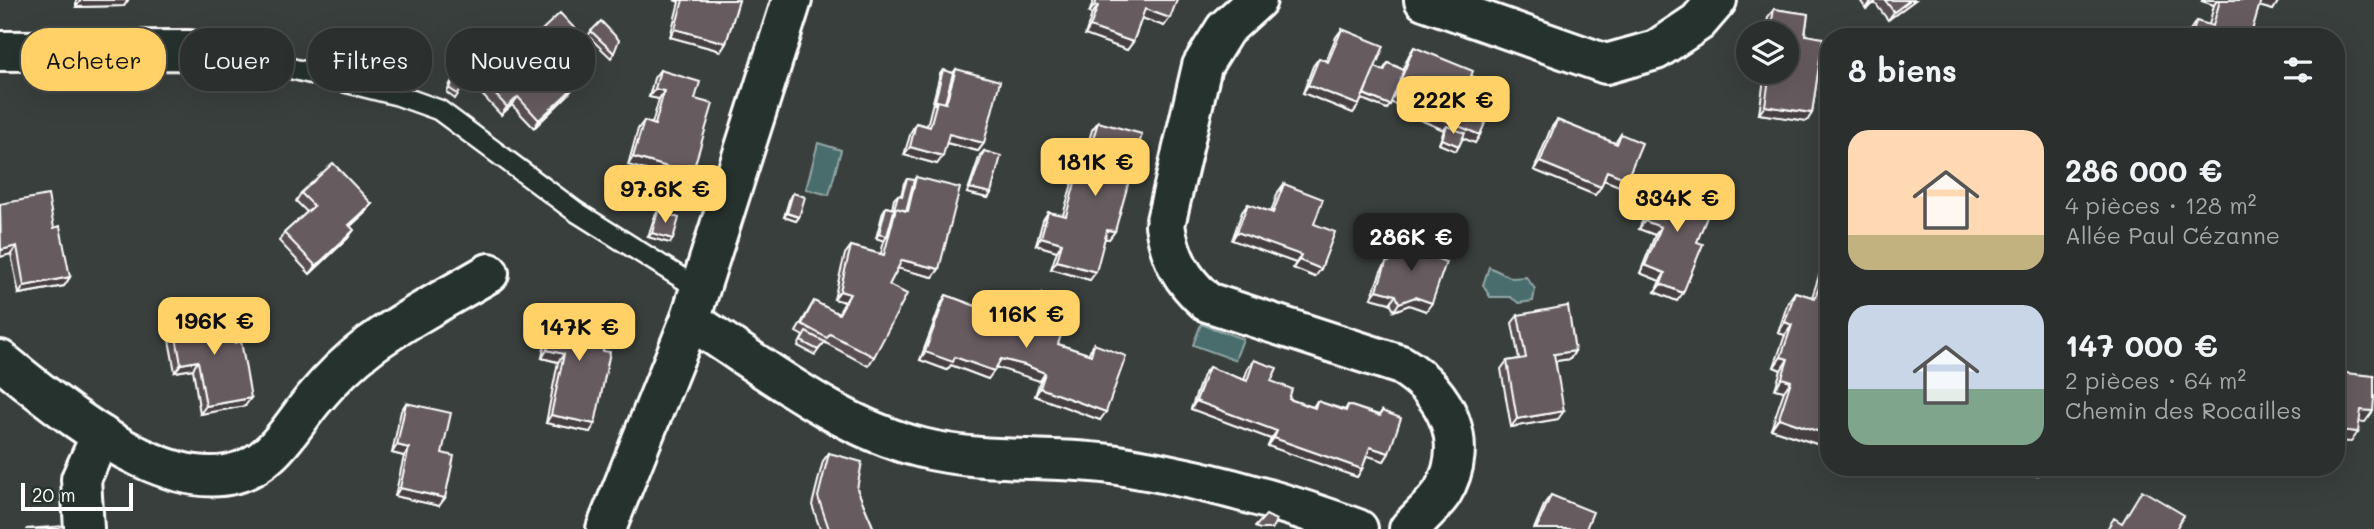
<!DOCTYPE html>
<html lang="fr">
<head>
<meta charset="utf-8">
<style>
  :root { --surface:#2b2f2d; --page:#373b39; --text:#f1f3f6; --muted:#a6a9aa; --line:#474a49; --accent:#ffd166 }
  body { margin:0; font-family:Mali,sans-serif; background:var(--page); color:var(--text); height:100vh; display:flex; flex-direction:column; font-size:26px; white-space:nowrap }
  * { box-sizing:border-box; margin:0 }
  p { font-size:23px; color:var(--muted) }
  .icon { flex:none; width:38px; height:38px; fill:none; stroke:currentColor; stroke-width:2; stroke-linecap:round; stroke-linejoin:round }
  .map { position:relative; flex:1; overflow:hidden }
  .side { position:absolute; left:1820px; top:28px; width:525px; height:448px; display:flex; flex-direction:column; background:var(--surface); border-radius:28px; box-shadow:0 7px 28px #0002,0 0 0 2px var(--line) }
  .side>* { flex:none }
  .banner { position:absolute; left:21px; top:28px; width:665px; height:63px; display:flex; gap:14px }
  .fabs { position:absolute; left:1736px; top:21px; display:grid; gap:14px }
  .fabs a { display:grid; place-items:center; width:63px; height:63px; border-radius:50%; background:var(--surface); box-shadow:0 7px 28px #0002,0 0 0 2px var(--line); font-size:35px }
  .scale { position:absolute; left:21px; bottom:18px; width:112px; box-sizing:border-box; padding-left:7px; border:4px solid #fff; border-top:0; font-size:19px; line-height:24px; white-space:nowrap; color:#fff; -webkit-text-stroke:5px #26332d; paint-order:stroke }
  .price { position:absolute; translate:-50% -60px; padding:0 16px; border-radius:14px; background:var(--accent); color:#111; font-size:23px; line-height:46px; filter:drop-shadow(0 2px 4px #0008) }
  .price::after { content:''; position:absolute; left:50%; top:42px; width:21px; height:16px; margin-left:-10px; background:inherit; clip-path:polygon(0 0,100% 0,50% 100%) }
  .price.active { background:#222; color:#fff }
  ul { padding:0; list-style:none }
  li { display:flex; align-items:center; gap:21px; height:175px; padding:0 28px }
  li span { display:grid; place-items:center; flex:none; width:196px; height:140px; border-radius:21px; color:#555 }
  li>.icon { margin-inline-start:auto }
  span .icon { width:84px; height:84px; fill:#fffc; stroke-width:1 }
  li b { font-size:30px }
  h2 { display:flex; justify-content:space-between; align-items:center; height:84px; padding:0 28px; font-size:30px }
  .pill { padding:0 24px; border-radius:28px; background:var(--surface); box-shadow:0 7px 28px #0002,0 0 0 2px var(--line); font-size:24px; line-height:63px }
  .pill.active { background:var(--accent); color:#111 }
  .map>svg:first-child { display:block }
  .water { fill:#496d6c; stroke:#92a7a7; stroke-width:2 }
  .lines { fill:none; stroke-linecap:round; stroke-linejoin:round }
  .service-casing { stroke:#fff; stroke-width:24 }
  .minor-casing { stroke:#fff; stroke-width:44 }
  .service { stroke:#26332d; stroke-width:19 }
  .minor { stroke:#26332d; stroke-width:38 }
  .wall { fill:#584f52; stroke:#fff; stroke-width:2 }
  .shaded-wall { fill:#474042; stroke:#fff; stroke-width:2 }
  .building { fill:#665c5f; stroke:#fff; stroke-width:2 }
</style>
</head>
<body>
<div class="map">
<svg width="2374" height="529" viewBox="0 0 2374 529">
  <rect width="100%" height="100%" fill="#393f3c"/>
  <filter id="ink" filterUnits="userSpaceOnUse"><feTurbulence type="fractalNoise" baseFrequency=".0143" numOctaves="2"/><feDisplacementMap in="SourceGraphic" scale="14" xChannelSelector="R" yChannelSelector="G"/><feConvolveMatrix kernelMatrix="1 2 1 2 8 2 1 2 1" color-interpolation-filters="sRGB"/></filter>
  <g filter="url(#ink)">
    <path class="water" d="M818,143L841,150L829,195L806,189Z
      M1489,267L1512,278L1526,277L1535,289L1533,301L1519,303L1510,297H1490L1483,285Z
      M1201,324L1243,339L1235,360L1193,345Z"/>
    <g class="lines">
      <defs>
        <path id="service" d="M269,63L397,95L439,110L575,211L699,289"/>
        <path id="minor" d="M1257,0L1225,29L1202,66L1165,225C1170,258 1182,280 1207,302L1401,365C1446,392 1472,443 1442,493C1433,506 1419,518 1409,529
          M1424,0L1606,64L1656,50L1698,22L1717,0
          M0,51L189,50L269,63
          M690,320C763,366 837,427 922,448C986,464 1053,455 1118,465C1200,478 1280,500 1358,529
          M0,360C61,408 193,525 269,454C286,439 298,418 313,400C329,381 350,360 370,345C407,318 450,296 489,273
          M84,529L81,479L101,435
          M606,529L690,320L792,0"/>
      </defs>
      <use href="#service" class="service-casing"/>
      <use href="#minor" class="minor-casing"/>
      <use href="#service" class="service"/>
      <use href="#minor" class="minor"/>
    </g>
    <path class="wall" d="M76,0H128L124,6L76,7Z
      M674,0H739L726,43L721,51L670,37L679,2Z
      M1094,0H1177L1164,26L1142,18L1133,42L1127,50L1085,35L1092,14L1089,13Z
      M1860,0H1915L1888,20L1875,3L1866,9Z
      M2202,0H2279L2273,10L2259,6L2250,37H2188L2189,32L2196,21L2209,25L2214,5L2202,1Z
      M1774,9L1808,14L1805,35L1823,38L1812,113L1807,121L1759,114L1765,72H1787V33H1766L1768,17Z
      M1342,29L1375,67L1383,70L1388,63L1403,69L1409,55L1414,47L1471,76L1475,143L1463,138L1456,151L1439,144L1444,130L1416,118L1418,113L1391,102L1387,109L1362,99L1353,113L1303,93L1313,66L1319,58L1326,61L1336,37Z
      M591,31L614,53L611,58L588,36Z
      M528,43L589,57L566,78L568,95L534,128L512,105L501,115L473,85L479,77L518,65L528,57L522,51Z
      M956,69L984,143L978,151L946,143L937,164L904,155L911,132L916,123L927,126L940,74L943,70L953,73Z
      M660,70L695,99L687,182L628,165L638,129L644,121L652,124L659,99L649,97L654,78Z
      M453,79L463,86L455,99L447,93L450,84Z
      M1557,120L1615,143L1621,134L1627,179L1622,187L1604,180L1595,195L1534,170L1551,128Z
      M1098,122L1115,231L1109,239L1105,238L1090,280L1051,269L1057,251L1036,245L1043,220L1048,212L1063,215L1073,180L1078,172L1080,173L1092,130Z
      M1829,125V153L1823,152L1827,127Z
      M984,151L991,193L988,198L967,193L980,155Z
      M916,177L939,269L933,277L898,268L889,285L874,357L868,366L824,342L815,355L798,346L803,336L796,332L814,301L838,314L845,302L834,299L845,254L851,246L881,254L884,240L876,238L883,212L886,207L892,209L894,199L898,195L901,196L904,183L907,179L914,180Z
      M1662,181L1697,242L1677,301L1655,292L1660,281L1640,273L1655,235L1639,229L1656,189Z
      M1284,184L1314,224L1315,277L1293,268L1296,263L1232,240L1242,212L1248,204L1271,212L1278,192Z
      M301,193L372,204L366,212L350,226L348,238L310,274L279,241L284,233L307,212L296,201Z
      M793,193L799,217L796,221L784,217L790,197Z
      M0,204L54,228L70,277L64,286L19,294L11,254L0,257Z
      M658,211L670,243L648,237L655,215Z
      M1396,233L1429,256L1426,311L1409,305L1394,311L1390,303L1371,298L1381,271L1387,262L1385,258L1393,237Z
      M1829,260V448L1771,429L1784,391L1775,389L1781,370L1774,367L1785,335L1778,333L1788,302L1795,292L1812,297L1821,270Z
      M946,295L1010,319L1016,311L1030,316L1035,304L1041,295L1040,324L1058,344L1088,354L1094,344L1100,420L1035,396L1040,381L1019,373L996,367L988,379L951,365L947,370L920,360L941,304Z
      M556,307L603,351L590,432L546,423L558,362L542,358L550,315Z
      M1518,315L1575,351L1570,359L1556,361L1558,419L1511,427L1501,369L1507,361L1519,359L1512,323Z
      M173,321L245,406L200,414L193,369L175,372L167,329Z
      M1254,360L1271,381L1289,399L1313,407L1317,401L1345,410L1348,405L1379,415L1382,411L1389,453L1384,461L1367,455L1362,469L1357,477L1268,446L1271,439L1191,409L1203,375L1209,367L1244,380L1248,368Z
      M406,403L442,453L445,498L439,506L395,496L404,456L392,453L401,411Z
      M829,453L857,489L874,529H820L812,505L823,461Z
      M1551,495L1586,529H1534L1545,503Z"/>
    <path class="shaded-wall" d="M81,0H128L124,6L76,7Z
      M1872,0H1877L1866,9Z
      M1910,0H1915L1888,20L1894,12Z
      M2203,0H2217L2214,5L2202,1Z
      M2258,0H2279L2273,10L2255,5Z
      M1095,5L1098,6L1092,14L1089,13Z
      M1145,9L1170,18L1164,26L1139,17Z
      M1090,27L1133,42L1127,50L1085,35Z
      M675,29L726,43L721,51L670,37Z
      M594,49L589,57L559,85L565,77Z
      M1308,85L1359,105L1353,113L1303,93Z
      M574,87L568,95L534,128L539,120Z
      M655,89L664,91L659,99L649,97Z
      M1363,94L1390,105L1387,109L1360,98Z
      M1395,94L1423,105L1418,113L1390,102Z
      M518,97L512,105L501,115L507,107Z
      M1765,106L1812,113L1807,121L1759,114Z
      M1421,110L1480,135L1475,143L1445,131L1447,126L1444,130L1416,118Z
      M949,134L984,143L978,151L943,142Z
      M1442,139L1459,146L1456,151L1439,144Z
      M1829,144V153L1823,152Z
      M910,147L943,156L937,164L904,155Z
      M633,157L692,174L687,182L628,165Z
      M1540,162L1601,187L1595,195L1534,170Z
      M1607,171L1627,179L1622,187L1601,179Z
      M970,188L991,193L988,198L967,193Z
      M372,204L366,212L343,233L349,225Z
      M787,213L799,217L796,221L784,217Z
      M1645,221L1661,227L1655,235L1639,229Z
      M354,230L348,238L310,274L316,266Z
      M1107,230L1115,231L1109,239L1102,238Z
      M1237,232L1301,255L1296,263L1232,240Z
      M652,233L673,239L670,243L648,237Z
      M879,234L887,236L884,241L876,238Z
      M1041,237L1062,243L1057,251L1036,245Z
      M17,246L11,254L0,257L1,250Z
      M902,260L939,269L933,277L896,268Z
      M1299,260L1321,269L1315,277L1293,268Z
      M1057,261L1096,272L1090,280L1051,269Z
      M1645,265L1665,273L1660,281L1640,273Z
      M70,277L64,286L19,294L24,286Z
      M1661,284L1683,293L1677,301L1655,292Z
      M1377,290L1396,295L1390,303L1371,298Z
      M840,291L850,294L845,302L834,299Z
      M1415,297L1432,303L1426,311L1409,305L1394,311L1399,303Z
      M1785,322L1792,325L1785,335L1778,333Z
      M547,350L564,354L558,362L542,358Z
      M1575,351L1570,359L1549,362L1554,354Z
      M925,352L955,357L994,371L988,379L951,365L947,370L920,360Z
      M1781,357L1788,359L1781,370L1774,367Z
      M1001,359L1025,365L1045,373L1040,381L995,367Z
      M198,361L193,369L175,372L181,364Z
      M1782,378L1791,381L1784,391L1775,389Z
      M1040,388L1106,412L1100,420L1035,396Z
      M251,398L245,406L200,414L206,406Z
      M1196,401L1277,431L1271,439L1191,409Z
      M2361,410L2373,411L2365,422L2353,421Z
      M1564,411L1558,419L1511,427L1517,419Z
      M551,415L595,424L590,432L546,423Z
      M1779,418L1823,433L1829,442V448L1771,429Z
      M2339,430L2358,432L2351,442L2336,441V433Z
      M1274,438L1362,469L1357,477L1268,446Z
      M397,445L409,448L404,456L392,453Z
      M1370,447L1389,453L1384,461L1365,455Z
      M1997,467H2040L2043,468L2038,476Z
      M400,488L445,498L439,506L395,496Z"/>
    <path class="building" d="M683,0H739L726,43L675,29Z
      M1097,0H1177L1170,18L1145,9L1133,42L1090,27L1098,6L1095,5Z
      M1885,0H1910L1894,12Z
      M2220,0H2261L2250,37H2192L2196,21L2213,26Z
      M1774,9L1808,14L1805,35L1823,38L1812,113L1765,106L1770,72H1787V33H1775L1770,32Z
      M560,13L594,49L565,77L574,87L539,120L518,97L507,107L479,77L506,52L518,65L535,50L528,43Z
      M601,21L619,40L614,53L591,31Z
      M1342,29L1384,46L1359,105L1308,85L1319,58L1328,62Z
      M1414,47L1473,71L1471,76L1500,88L1480,135L1421,110L1423,105L1395,94Z
      M1388,63L1404,70L1390,105L1364,94L1375,67L1384,71Z
      M956,69L1000,81L984,143L949,134L943,156L910,147L916,123L930,127L937,101L946,103Z
      M660,70L700,82L695,99L713,104L692,174L633,157L644,121L655,125L664,91L655,89Z
      M943,70L953,73L945,103L937,101L934,105Z
      M453,79L463,86L458,94L450,89Z
      M1557,120L1617,144L1621,134L1642,143L1627,179L1607,171L1601,187L1540,162Z
      M1098,122L1142,134L1115,231L1107,230L1096,272L1057,261L1062,243L1041,237L1048,212L1066,216L1078,172L1083,173Z
      M1447,126L1465,133L1459,146L1442,139Z
      M984,151L1001,156L991,193L970,188Z
      M333,163L372,204L349,225L354,230L316,266L284,233L314,206L301,193Z
      M916,177L960,188L939,269L902,260L889,285L907,294L874,357L830,334L827,338L802,324L814,301L839,314L850,294L840,291L851,246L884,255L896,208L908,211Z
      M907,179L914,180L906,211L896,208L894,211L887,236L879,234L886,207L894,209L898,195L902,196Z
      M1662,181L1713,202L1697,242L1703,244L1683,293L1661,284L1665,273L1645,265L1661,227L1645,221Z
      M1284,184L1323,199L1314,224L1335,232L1321,269L1299,260L1301,255L1237,232L1248,204L1273,213Z
      M793,193L805,197L799,217L787,213Z
      M48,195L54,228L60,226L70,277L24,286L17,246L1,250L0,204Z
      M658,211L679,218L673,239L652,233Z
      M1396,233L1416,240L1414,245L1395,238L1393,242Z
      M1395,238L1431,251L1429,256L1446,262L1432,303L1415,297L1399,303L1396,295L1377,290L1386,263L1395,259L1391,250Z
      M1829,260V417L1823,433L1779,418L1791,381L1782,378L1788,359L1781,357L1792,325L1785,322L1795,292L1815,298Z
      M946,295L1013,320L1016,311L1032,317L1041,295L1049,298L1040,324L1062,332L1058,344L1091,355L1094,344L1126,356L1106,412L1040,388L1045,373L1025,365L1001,359L994,371L955,357L953,362L925,352Z
      M1568,306L1575,351L1554,354L1564,411L1517,419L1507,361L1526,358L1518,315Z
      M556,307L610,318L603,351L610,352L595,424L551,415L564,354L547,350Z
      M228,311L234,343L241,341L251,398L206,406L198,361L181,364L173,321Z
      M806,332L825,342L818,350L801,341Z
      M1254,360L1277,368L1271,381L1292,389L1289,399L1315,408L1317,401L1346,411L1348,405L1380,416L1382,411L1401,418L1389,453L1370,447L1362,469L1274,438L1277,431L1196,401L1209,367L1247,381Z
      M2336,372L2374,376V398L2373,411L2361,410L2358,432L2339,430L2338,434L2336,433Z
      M406,403L451,413L442,453L454,456L445,498L400,488L409,448L397,445Z
      M1829,417V442L1819,439L1823,433Z
      M829,453L862,462L857,489L874,529H829L818,497Z
      M2142,490L2184,515L2176,529H2107L2114,518L2122,523Z
      M1551,495L1593,512L1586,529H1536Z
      M1266,515L1276,520L1272,529H1260L1255,527Z
      M64,526V529H26Z"/>
  </g>
</svg>
<div class="fabs">
<a><svg class="icon" aria-label="layers" viewBox="0 0 24 24"><path d="M12 4l9 5-9 5-9-5zM3 14l9 5 9-5"/></svg></a>
</div>
<div class="scale">20 m</div>
<b class="price" style="left:1453px;top:136px">222K €</b>
<b class="price" style="left:1095px;top:198px">181K €</b>
<b class="price" style="left:665px;top:225px">97.6K €</b>
<b class="price" style="left:1677px;top:234px">334K €</b>
<b class="price active" style="left:1411px;top:273px">286K €</b>
<b class="price" style="left:1026px;top:350px">116K €</b>
<b class="price" style="left:214px;top:357px">196K €</b>
<b class="price" style="left:579px;top:363px">147K €</b>
<div class="banner">
<a class="pill active">Acheter</a>
<a class="pill">Louer</a>
<a class="pill">Filtres</a>
<a class="pill">Nouveau</a>
</div>
<section class="side">
<h2>8 biens<svg class="icon" aria-label="filters" viewBox="0 0 24 24"><path d="M4 7h16M4 17h16"/><circle cx="9" cy="7" r="2"/><circle cx="15" cy="17" r="2"/></svg></h2>
<ul>
<li><span style="background:linear-gradient(#ffd9b3 75%,#c2b280 0)"><svg class="icon" aria-label="home" viewBox="0 0 24 24"><path d="M3 11l9-7 9 7M6 9v11h12V9"/></svg></span><div><b>286 000 €</b><p>4 pièces · 128 m²</p><p>Allée Paul Cézanne</p></div></li>
<li><span style="background:linear-gradient(#c9d6e8 60%,#7fa58c 0)"><svg class="icon" aria-label="home" viewBox="0 0 24 24"><path d="M3 11l9-7 9 7M6 9v11h12V9"/></svg></span><div><b>147 000 €</b><p>2 pièces · 64 m²</p><p>Chemin des Rocailles</p></div></li>
</ul>
</section>
</div>
</body>
</html>
